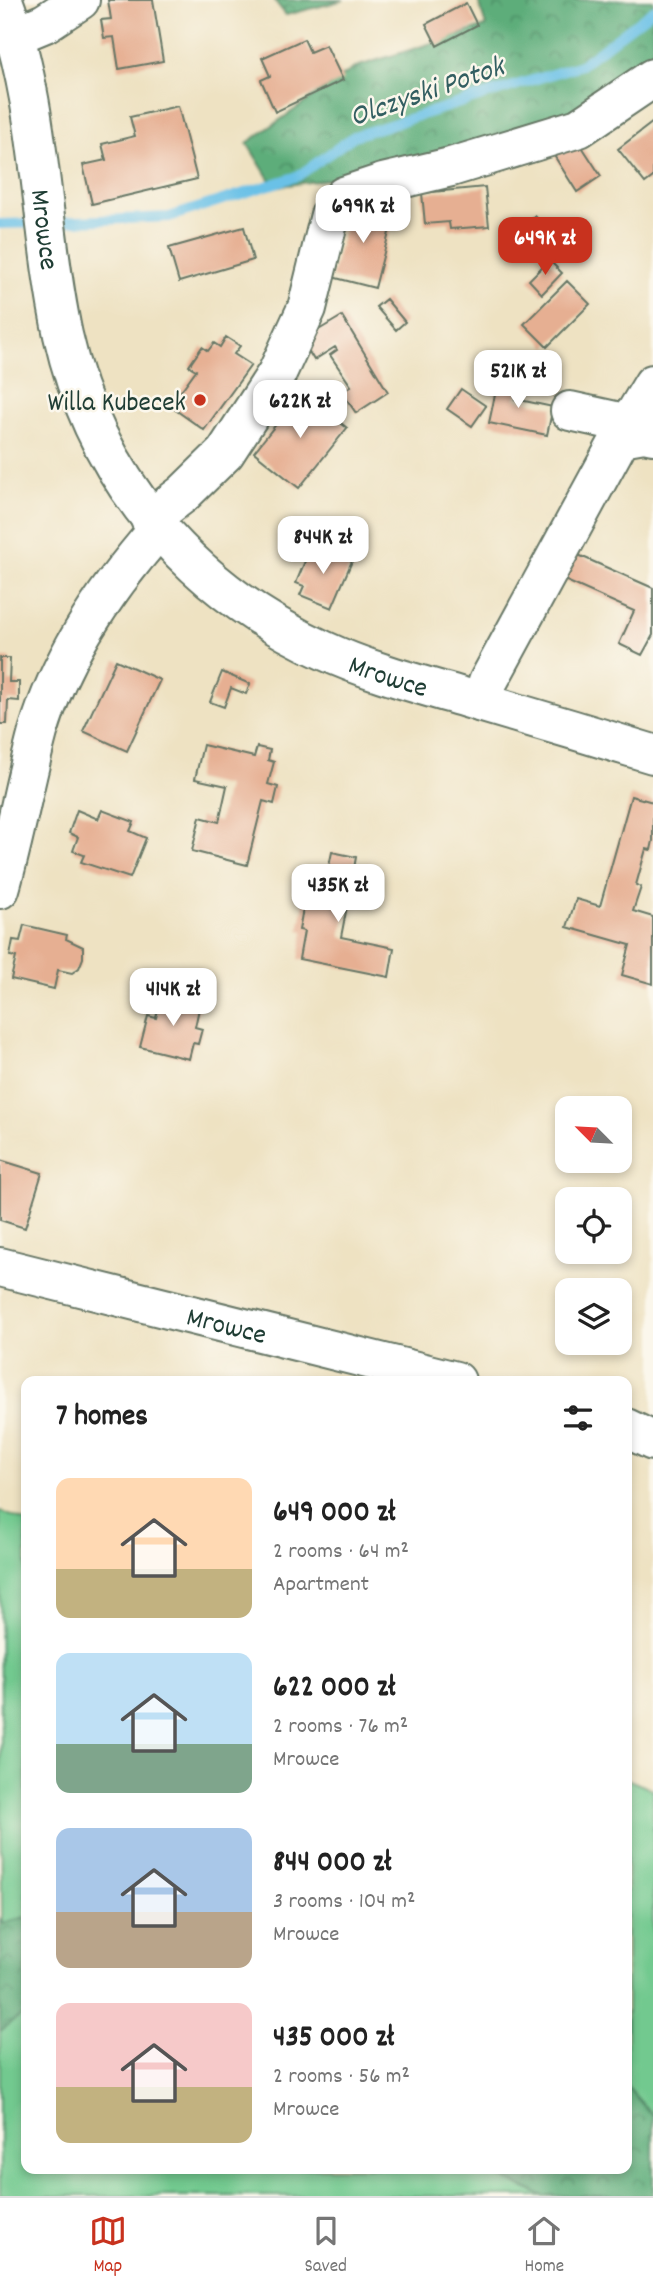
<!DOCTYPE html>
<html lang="en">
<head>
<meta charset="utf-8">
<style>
  :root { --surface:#fff; --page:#f6f6f6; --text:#222; --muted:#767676; --line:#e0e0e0; --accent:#c8321e }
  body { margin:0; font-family:Dekko,sans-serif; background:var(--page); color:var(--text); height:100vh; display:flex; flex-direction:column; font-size:26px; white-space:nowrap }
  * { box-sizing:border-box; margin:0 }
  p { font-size:23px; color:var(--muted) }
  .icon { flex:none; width:38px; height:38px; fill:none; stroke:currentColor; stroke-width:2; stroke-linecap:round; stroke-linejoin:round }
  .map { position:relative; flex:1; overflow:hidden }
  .sheet { position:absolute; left:21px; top:1376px; width:611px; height:798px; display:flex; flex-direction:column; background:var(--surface); border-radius:14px; box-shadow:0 4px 10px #0003 }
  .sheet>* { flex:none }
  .needle { width:46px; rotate:294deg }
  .tools { position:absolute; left:555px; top:1096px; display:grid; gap:14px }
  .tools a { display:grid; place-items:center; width:77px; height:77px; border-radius:14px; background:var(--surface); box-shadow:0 4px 10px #0003; font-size:35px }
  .price { position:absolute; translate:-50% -60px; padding:0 16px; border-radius:14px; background:#fff; color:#222; font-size:23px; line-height:46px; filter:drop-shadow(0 2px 4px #0008) }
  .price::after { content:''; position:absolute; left:50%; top:42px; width:21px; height:16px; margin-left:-10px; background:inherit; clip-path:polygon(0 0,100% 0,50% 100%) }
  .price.current { background:var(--accent); color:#fff }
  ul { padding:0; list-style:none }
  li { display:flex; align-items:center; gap:21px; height:175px; padding:0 35px }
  li span { display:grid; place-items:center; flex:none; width:196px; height:140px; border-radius:14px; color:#555 }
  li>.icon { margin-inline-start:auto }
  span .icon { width:84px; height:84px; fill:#fffc; stroke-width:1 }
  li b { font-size:30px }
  h2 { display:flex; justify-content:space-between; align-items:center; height:84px; padding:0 35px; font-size:30px }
  .tab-bar { display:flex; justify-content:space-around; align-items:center; height:98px; border-top:2px solid var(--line); background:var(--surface); font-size:19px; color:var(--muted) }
  .tab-bar a { display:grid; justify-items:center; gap:4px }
  .tab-bar .current { color:var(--accent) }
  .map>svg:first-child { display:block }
  .green { fill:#72c98f; stroke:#488362; stroke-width:2 }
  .forest { fill:url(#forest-crowns); stroke:#3e7557; stroke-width:2 }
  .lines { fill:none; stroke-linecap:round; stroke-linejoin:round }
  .stream { stroke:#6ac1e7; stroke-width:10 }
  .building { fill:#e6af92 }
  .minor-casing { stroke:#677766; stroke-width:42 }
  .minor { stroke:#fff; stroke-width:38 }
  .poi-dot { fill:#c8321e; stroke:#fbf7ec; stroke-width:2.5 }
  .labels { text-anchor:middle; stroke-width:5; stroke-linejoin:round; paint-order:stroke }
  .street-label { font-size:28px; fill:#1f3d34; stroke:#fbf7ec }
  .poi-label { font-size:28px; fill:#1f3d34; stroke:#fbf7ec; text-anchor:end }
  .water-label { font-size:30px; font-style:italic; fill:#325e61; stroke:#fbf7ec }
</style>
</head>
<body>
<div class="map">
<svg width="653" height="2196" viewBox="0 0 653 2196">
  <defs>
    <pattern id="forest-crowns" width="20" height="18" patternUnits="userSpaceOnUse" patternTransform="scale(1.75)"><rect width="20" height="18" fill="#5dad7a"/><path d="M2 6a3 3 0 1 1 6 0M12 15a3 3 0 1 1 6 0" fill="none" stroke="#4c8e65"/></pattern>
  </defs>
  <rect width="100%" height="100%" fill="#fbf7ec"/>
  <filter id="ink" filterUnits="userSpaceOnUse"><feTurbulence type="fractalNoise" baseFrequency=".0143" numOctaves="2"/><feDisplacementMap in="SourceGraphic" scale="14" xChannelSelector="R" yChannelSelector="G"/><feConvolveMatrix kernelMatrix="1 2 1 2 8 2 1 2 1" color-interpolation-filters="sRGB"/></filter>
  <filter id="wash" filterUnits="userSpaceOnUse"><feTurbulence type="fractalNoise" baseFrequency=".00686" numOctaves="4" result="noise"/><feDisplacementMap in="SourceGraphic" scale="28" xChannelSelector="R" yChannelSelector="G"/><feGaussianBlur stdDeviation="1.57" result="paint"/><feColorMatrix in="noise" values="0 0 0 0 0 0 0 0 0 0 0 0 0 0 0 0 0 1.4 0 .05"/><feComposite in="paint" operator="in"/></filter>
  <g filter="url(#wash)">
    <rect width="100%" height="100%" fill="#eee2c2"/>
    <path class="green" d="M0,1511L26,1522V1917L2,1923Z
      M627,1779L653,1790V2116L627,2087Z
      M26,2012V2168H479L544,2196H0V2031Z"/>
    <path class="forest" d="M274,0H344L286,15Z
      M478,0H653V73L578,125L409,168L274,187L247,143L356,67L486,26Z
      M26,1917V2012L0,2031V1919L3,1923Z
      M627,2087L653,2116V2196H544L479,2168H626Z"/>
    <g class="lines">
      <path class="stream" d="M55,222L169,217L298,176L354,136L581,65L653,10
        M0,224L39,223"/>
    </g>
    <g id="blocks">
      <path class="building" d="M108,0H153L163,61L119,69L114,37L104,38L101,20L111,19Z
        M466,3L477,25L437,46L426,24Z
        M304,39L310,52L326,45L343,80L275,112L261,80L270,76L262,58Z
        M178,106L197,179L92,204L83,165L106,160L102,144L135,136L130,117Z
        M653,122V177L645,183L618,149Z
        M579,142L601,176L577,192L555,157Z
        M485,187L489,226L450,229L449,222L425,224L422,193Z
        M351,202L394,213L375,288L332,277Z
        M535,216L550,232L533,247L519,231Z
        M244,227L253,260L179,282L169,248Z
        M549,260L562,273L542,294L529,280Z
        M567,281L590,304L547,347L524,324Z
        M386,299L405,322L396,330L376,307Z
        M342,316L388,392L356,413L342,392L351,386L330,355L337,350L335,347L314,360L302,340Z
        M226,337L240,346L234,354L251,365L204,430L170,406L196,370L189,366L202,347L208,351L214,343L220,347Z
        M499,376L519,380L515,399L553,407L547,435L489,423Z
        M461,389L486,406L472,426L447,409Z
        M302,392L347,428L299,488L254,452Z
        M312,544L352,561L332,608L300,595L304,586L296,583Z
        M576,554L653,588V635L642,655L619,644L634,611L564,580Z
        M0,658H10L9,682H19V701L8,700L7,724H0Z
        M116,660L160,680L127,751L83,731Z
        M222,672L250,684L246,694L231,688L224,707L210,702Z
        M203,745L254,757L257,747L270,750L268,760L274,762L268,784L278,787L274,804L263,801L247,865L192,851L200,817L219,822L227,786L195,779Z
        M631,796L653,802V841L651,850L646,849L636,885L641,887L633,911L653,917V984L622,975L630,945L567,927L576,899L600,906Z
        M77,810L98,819L102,810L134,822L130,831L146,838L130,878L81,862L84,855L73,851L78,837L69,833Z
        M332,852L356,857L352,880L361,882L358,897L349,896L341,937L394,948L389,977L299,959L304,931L299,930L306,893L311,894L315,874L327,876Z
        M24,925L67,935L66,939L83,947V958L79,968L72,973L58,970L54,989L11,979L16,957L10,956L13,940L20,941Z
        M162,994L200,1004L195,1027L202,1029L198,1044L193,1043L189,1059L140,1047L148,1016L156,1018Z
        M0,1160L42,1173L25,1228L0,1220Z"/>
    </g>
  </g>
  <g filter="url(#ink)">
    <use href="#blocks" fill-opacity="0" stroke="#677766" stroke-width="2"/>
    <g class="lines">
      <defs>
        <g id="minor">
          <path id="s1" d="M3,0C43,108 39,223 63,335C95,478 190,589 323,650C368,671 418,684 466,698C528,716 591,735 653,754"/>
          <path d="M16,35L45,23L80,0"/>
          <path d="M570,411L629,424"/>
          <path d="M621,437L653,384"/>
          <path d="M150,519L183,494L225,453L277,373L307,308L330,215L344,196L383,183L451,167L579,128L653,78"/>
          <path d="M482,703L488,682L621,437L644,433L653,435"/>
          <path d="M0,889C15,837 24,784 38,732C60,657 107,588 158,530"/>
          <path id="s2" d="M0,1267L456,1381"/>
          <path d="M626,1428L653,1441"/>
        </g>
      </defs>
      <use href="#minor" class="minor-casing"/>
      <use href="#minor" class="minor"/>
    </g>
  </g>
  <circle class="poi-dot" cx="200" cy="400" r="7"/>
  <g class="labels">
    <g class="street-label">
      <text dy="10" stroke="none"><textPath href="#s1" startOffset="234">Mrowce</textPath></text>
      <text dy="10" stroke="none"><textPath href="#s1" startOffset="835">Mrowce</textPath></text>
      <text dy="10" stroke="none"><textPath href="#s2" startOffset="234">Mrowce</textPath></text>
    </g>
    <g class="poi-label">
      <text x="186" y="410">Willa Kubecek</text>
    </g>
    <g class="water-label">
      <text transform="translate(426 90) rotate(-19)" y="10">Olczyski Potok</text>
    </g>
  </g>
</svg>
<div class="tools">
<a><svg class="needle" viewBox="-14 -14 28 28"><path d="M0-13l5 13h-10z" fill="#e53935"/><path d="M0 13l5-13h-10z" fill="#767676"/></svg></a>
<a><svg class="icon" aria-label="locate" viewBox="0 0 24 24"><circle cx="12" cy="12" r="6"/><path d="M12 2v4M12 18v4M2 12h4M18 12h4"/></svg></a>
<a><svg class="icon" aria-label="layers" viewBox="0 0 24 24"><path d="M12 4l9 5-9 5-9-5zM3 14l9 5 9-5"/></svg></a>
</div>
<b class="price" style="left:363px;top:245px">699K zł</b>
<b class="price current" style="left:545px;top:277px">649K zł</b>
<b class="price" style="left:518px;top:410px">521K zł</b>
<b class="price" style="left:300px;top:440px">622K zł</b>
<b class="price" style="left:323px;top:576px">844K zł</b>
<b class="price" style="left:338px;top:924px">435K zł</b>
<b class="price" style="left:173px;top:1028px">414K zł</b>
<section class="sheet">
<h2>7 homes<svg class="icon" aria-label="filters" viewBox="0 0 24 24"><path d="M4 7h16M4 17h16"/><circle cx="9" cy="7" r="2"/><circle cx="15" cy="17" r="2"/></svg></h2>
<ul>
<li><span style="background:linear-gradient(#ffd9b3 65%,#c2b280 0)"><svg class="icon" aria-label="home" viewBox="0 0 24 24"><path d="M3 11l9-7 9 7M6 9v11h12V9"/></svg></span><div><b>649 000 zł</b><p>2 rooms · 64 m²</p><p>Apartment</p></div></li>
<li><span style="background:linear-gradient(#bfe0f5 65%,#7fa58c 0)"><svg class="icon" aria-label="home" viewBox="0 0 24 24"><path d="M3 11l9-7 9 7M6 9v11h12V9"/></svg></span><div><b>622 000 zł</b><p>2 rooms · 76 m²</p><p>Mrowce</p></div></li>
<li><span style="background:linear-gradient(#a9c7e8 60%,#b9a48a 0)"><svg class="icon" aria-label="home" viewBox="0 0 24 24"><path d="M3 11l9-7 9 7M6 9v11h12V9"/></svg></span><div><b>844 000 zł</b><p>3 rooms · 104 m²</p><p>Mrowce</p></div></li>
<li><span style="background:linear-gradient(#f6c9c9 60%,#c2b280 0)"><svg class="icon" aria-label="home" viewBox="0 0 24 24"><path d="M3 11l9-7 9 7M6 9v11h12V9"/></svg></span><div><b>435 000 zł</b><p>2 rooms · 56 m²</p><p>Mrowce</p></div></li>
</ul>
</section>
</div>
<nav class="tab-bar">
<a class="current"><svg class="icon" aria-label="map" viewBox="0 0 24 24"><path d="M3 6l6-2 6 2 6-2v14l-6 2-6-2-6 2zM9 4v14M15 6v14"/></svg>Map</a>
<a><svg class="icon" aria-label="saved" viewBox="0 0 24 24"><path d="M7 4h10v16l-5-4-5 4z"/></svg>Saved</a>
<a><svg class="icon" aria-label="home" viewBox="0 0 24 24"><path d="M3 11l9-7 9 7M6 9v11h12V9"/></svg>Home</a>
</nav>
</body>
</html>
